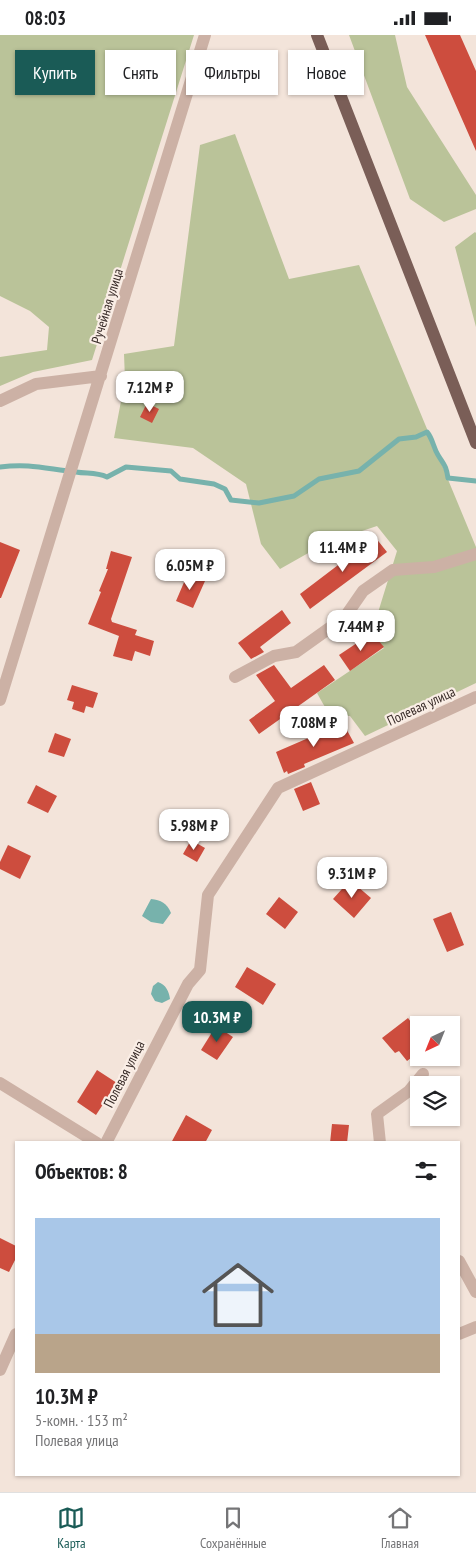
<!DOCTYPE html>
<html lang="ru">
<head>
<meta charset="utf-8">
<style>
  :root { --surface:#fff; --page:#f2f2f2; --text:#202124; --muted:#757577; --line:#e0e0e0; --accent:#1a5b56 }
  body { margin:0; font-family:"PT Sans Narrow",sans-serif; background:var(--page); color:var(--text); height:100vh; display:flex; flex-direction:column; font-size:19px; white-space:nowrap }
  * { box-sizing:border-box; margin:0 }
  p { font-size:16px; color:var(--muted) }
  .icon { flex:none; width:28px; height:28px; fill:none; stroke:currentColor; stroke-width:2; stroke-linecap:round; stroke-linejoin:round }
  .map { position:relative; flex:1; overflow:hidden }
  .drawer { position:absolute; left:15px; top:1106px; width:445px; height:335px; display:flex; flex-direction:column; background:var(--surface); border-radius:0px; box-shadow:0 1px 4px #0004 }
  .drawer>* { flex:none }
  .top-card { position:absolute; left:15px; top:15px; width:446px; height:45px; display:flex; gap:10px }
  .needle { width:32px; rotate:223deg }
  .tools { position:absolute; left:410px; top:981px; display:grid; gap:10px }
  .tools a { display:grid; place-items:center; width:50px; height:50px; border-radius:0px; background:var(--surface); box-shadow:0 1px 4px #0004; font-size:25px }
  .price { position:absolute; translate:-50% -42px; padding:0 11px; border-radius:10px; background:#fff; color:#222; font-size:16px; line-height:32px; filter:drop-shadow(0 1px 2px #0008) }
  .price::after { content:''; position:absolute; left:50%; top:30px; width:15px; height:11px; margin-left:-8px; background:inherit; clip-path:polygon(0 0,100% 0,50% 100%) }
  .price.selected { background:var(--accent); color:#fff }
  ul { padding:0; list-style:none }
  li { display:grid; align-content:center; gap:10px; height:265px; padding:0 20px }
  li+li { border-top:1px solid var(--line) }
  li span { display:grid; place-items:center; height:155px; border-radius:0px; color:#555 }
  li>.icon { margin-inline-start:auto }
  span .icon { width:90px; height:90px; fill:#fffc; stroke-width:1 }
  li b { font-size:21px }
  h2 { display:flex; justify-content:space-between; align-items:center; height:60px; padding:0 20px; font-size:21px }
  .chip { padding:0 18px; border-radius:0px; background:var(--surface); box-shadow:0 1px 4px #0004; font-size:18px; line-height:45px }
  .chip.selected { background:var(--accent); color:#fff }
  .status { display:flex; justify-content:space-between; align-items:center; height:35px; padding:0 25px; background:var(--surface); direction:ltr }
  .status svg { height:14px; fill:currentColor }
  .tab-bar { display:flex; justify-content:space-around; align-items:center; height:70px; border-top:1px solid var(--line); background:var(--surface); font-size:14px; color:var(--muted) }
  .tab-bar a { display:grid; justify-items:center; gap:2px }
  .tab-bar .selected { color:var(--accent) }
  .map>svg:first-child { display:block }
  .green { fill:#bac399 }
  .water { fill:#77b2ac }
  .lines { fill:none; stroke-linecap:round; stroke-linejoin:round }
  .stream { stroke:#77b2ac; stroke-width:5 }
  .building { fill:#cd4d3e }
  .minor { stroke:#ccb1a5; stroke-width:12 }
  .major { stroke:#7a5e57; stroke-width:12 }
  .labels { text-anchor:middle; stroke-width:4.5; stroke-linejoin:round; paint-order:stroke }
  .street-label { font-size:14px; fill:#372a27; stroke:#faeee6 }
</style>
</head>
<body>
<div class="status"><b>08:03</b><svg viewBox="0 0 49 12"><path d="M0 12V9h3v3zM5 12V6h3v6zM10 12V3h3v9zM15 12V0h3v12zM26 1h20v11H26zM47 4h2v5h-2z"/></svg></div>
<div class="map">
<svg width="476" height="1457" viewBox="0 0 476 1457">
  <rect width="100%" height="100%" fill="#f3e4da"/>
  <path class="green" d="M0,0H194L92,325L33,337L0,351V322L47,315L49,292L30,276L0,261Z
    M349,0H395L407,52L476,160V174L444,187L410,164Z
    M235,99L289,244L359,230L476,512V648L365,701L350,681C329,682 327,676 317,658L384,613L372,597L397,516L377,491L326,508L280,534L261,509L246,449L193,413L114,403L125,345L124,319L174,311L200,110Z
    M475,197L476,198V292L455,212Z"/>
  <path class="water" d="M151,864C161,865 167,868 171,878L163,889L151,887L142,881Z
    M158,947C166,950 169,956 170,964L162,968L155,966L151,959L153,951Z"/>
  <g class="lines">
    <path class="stream" d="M0,432C30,428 47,434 76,437C87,439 96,437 107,442L126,432L171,436L180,444L214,449L225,454L231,465L259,468L294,461L319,444L359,436L399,404L416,402L427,397C433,404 433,412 438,420C444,430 446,430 448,443L476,446"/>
  </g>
  <path class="building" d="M425,0H460L476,36V116Z
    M147,368L159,374L152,388L140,382Z
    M375,502L387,517L310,574L300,559Z
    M0,507L20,515L1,563H0Z
    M111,516L132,522L111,584L112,587L137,595L135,600L154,606L150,621L135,616L132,626L113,621L119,601L88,589L101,557L99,556L108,534H106Z
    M188,538L205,546L193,573L176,566Z
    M282,575L291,588L260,612L264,617L251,624L238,608Z
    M372,598L384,612L350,636L339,620Z
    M274,630L291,653L324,630L335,645L259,699L249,685L275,666L256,640Z
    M72,650L98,658L93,673L86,671L84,678L72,674L74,667L67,665Z
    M343,688L354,708L304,729L305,732L288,739L287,736L284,738L276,717Z
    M55,698L71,704L64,722L48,717Z
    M311,747L320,769L303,776L294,754Z
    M36,750L57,761L48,778L27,768Z
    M191,805L205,813L197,827L183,819Z
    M8,810L31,821L20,844L0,834V827Z
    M350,845L371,863L354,883L333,864Z
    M279,862L298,877L285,894L266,879Z
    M451,877L464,910L447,917L433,884Z
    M247,932L276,949L263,970L235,952Z
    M408,983L419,998V1017L407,1026L399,1016L395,1018L382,1003Z
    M216,991L233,1002L217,1025L201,1015Z
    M97,1035L117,1048L96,1080L77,1067Z
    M186,1080L212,1095L205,1108H171Z
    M332,1089L349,1090L347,1108H330Z
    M0,1203L16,1211V1223L9,1237L0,1233Z"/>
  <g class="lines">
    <path class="minor" d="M0,366L36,349L101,341
      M235,642L274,621L296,617L345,582L363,556L393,535L434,532L476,519
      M0,665L205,0
      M0,1048L97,1108
      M106,1108L188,949L200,935L208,860L278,753L476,662
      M380,1108L377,1079L409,1056L423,1039
      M459,1226L476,1257
      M459,1299L476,1292
      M0,1335L16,1299"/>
    <path class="major" d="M317,0L476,408"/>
  </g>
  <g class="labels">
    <g class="street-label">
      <text transform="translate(107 271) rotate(-73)" y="5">Ручейная улица</text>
      <text transform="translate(421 671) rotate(-25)" y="5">Полевая улица</text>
      <text transform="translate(124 1039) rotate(-63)" y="5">Полевая улица</text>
    </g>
  </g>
</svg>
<div class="tools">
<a><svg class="needle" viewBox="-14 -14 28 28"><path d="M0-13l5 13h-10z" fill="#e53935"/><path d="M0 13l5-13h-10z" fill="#757577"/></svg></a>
<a><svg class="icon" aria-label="layers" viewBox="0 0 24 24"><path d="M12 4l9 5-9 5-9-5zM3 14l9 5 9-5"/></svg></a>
</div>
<b class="price" style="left:150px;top:378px">7.12M ₽</b>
<b class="price" style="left:343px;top:538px">11.4M ₽</b>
<b class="price" style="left:190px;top:556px">6.05M ₽</b>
<b class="price" style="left:361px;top:617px">7.44M ₽</b>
<b class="price" style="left:314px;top:713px">7.08M ₽</b>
<b class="price" style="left:194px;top:816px">5.98M ₽</b>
<b class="price" style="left:352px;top:864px">9.31M ₽</b>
<b class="price selected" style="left:217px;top:1008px">10.3M ₽</b>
<div class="top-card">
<a class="chip selected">Купить</a>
<a class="chip">Снять</a>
<a class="chip">Фильтры</a>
<a class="chip">Новое</a>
</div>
<section class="drawer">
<h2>Объектов: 8<svg class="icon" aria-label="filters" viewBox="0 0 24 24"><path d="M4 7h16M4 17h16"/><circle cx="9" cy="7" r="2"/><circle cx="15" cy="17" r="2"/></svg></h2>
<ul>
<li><span style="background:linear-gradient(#a9c7e8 75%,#b9a48a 0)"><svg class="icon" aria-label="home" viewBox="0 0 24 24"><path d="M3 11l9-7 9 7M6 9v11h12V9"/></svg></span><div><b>10.3M ₽</b><p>5-комн. · 153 m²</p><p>Полевая улица</p></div></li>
</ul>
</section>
</div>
<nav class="tab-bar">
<a class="selected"><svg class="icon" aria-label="map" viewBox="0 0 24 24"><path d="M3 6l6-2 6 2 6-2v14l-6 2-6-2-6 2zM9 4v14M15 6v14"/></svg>Карта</a>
<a><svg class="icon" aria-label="saved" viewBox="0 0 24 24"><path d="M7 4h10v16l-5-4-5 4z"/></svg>Сохранённые</a>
<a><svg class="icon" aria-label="home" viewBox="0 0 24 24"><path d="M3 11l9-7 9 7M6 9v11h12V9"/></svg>Главная</a>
</nav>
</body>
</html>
